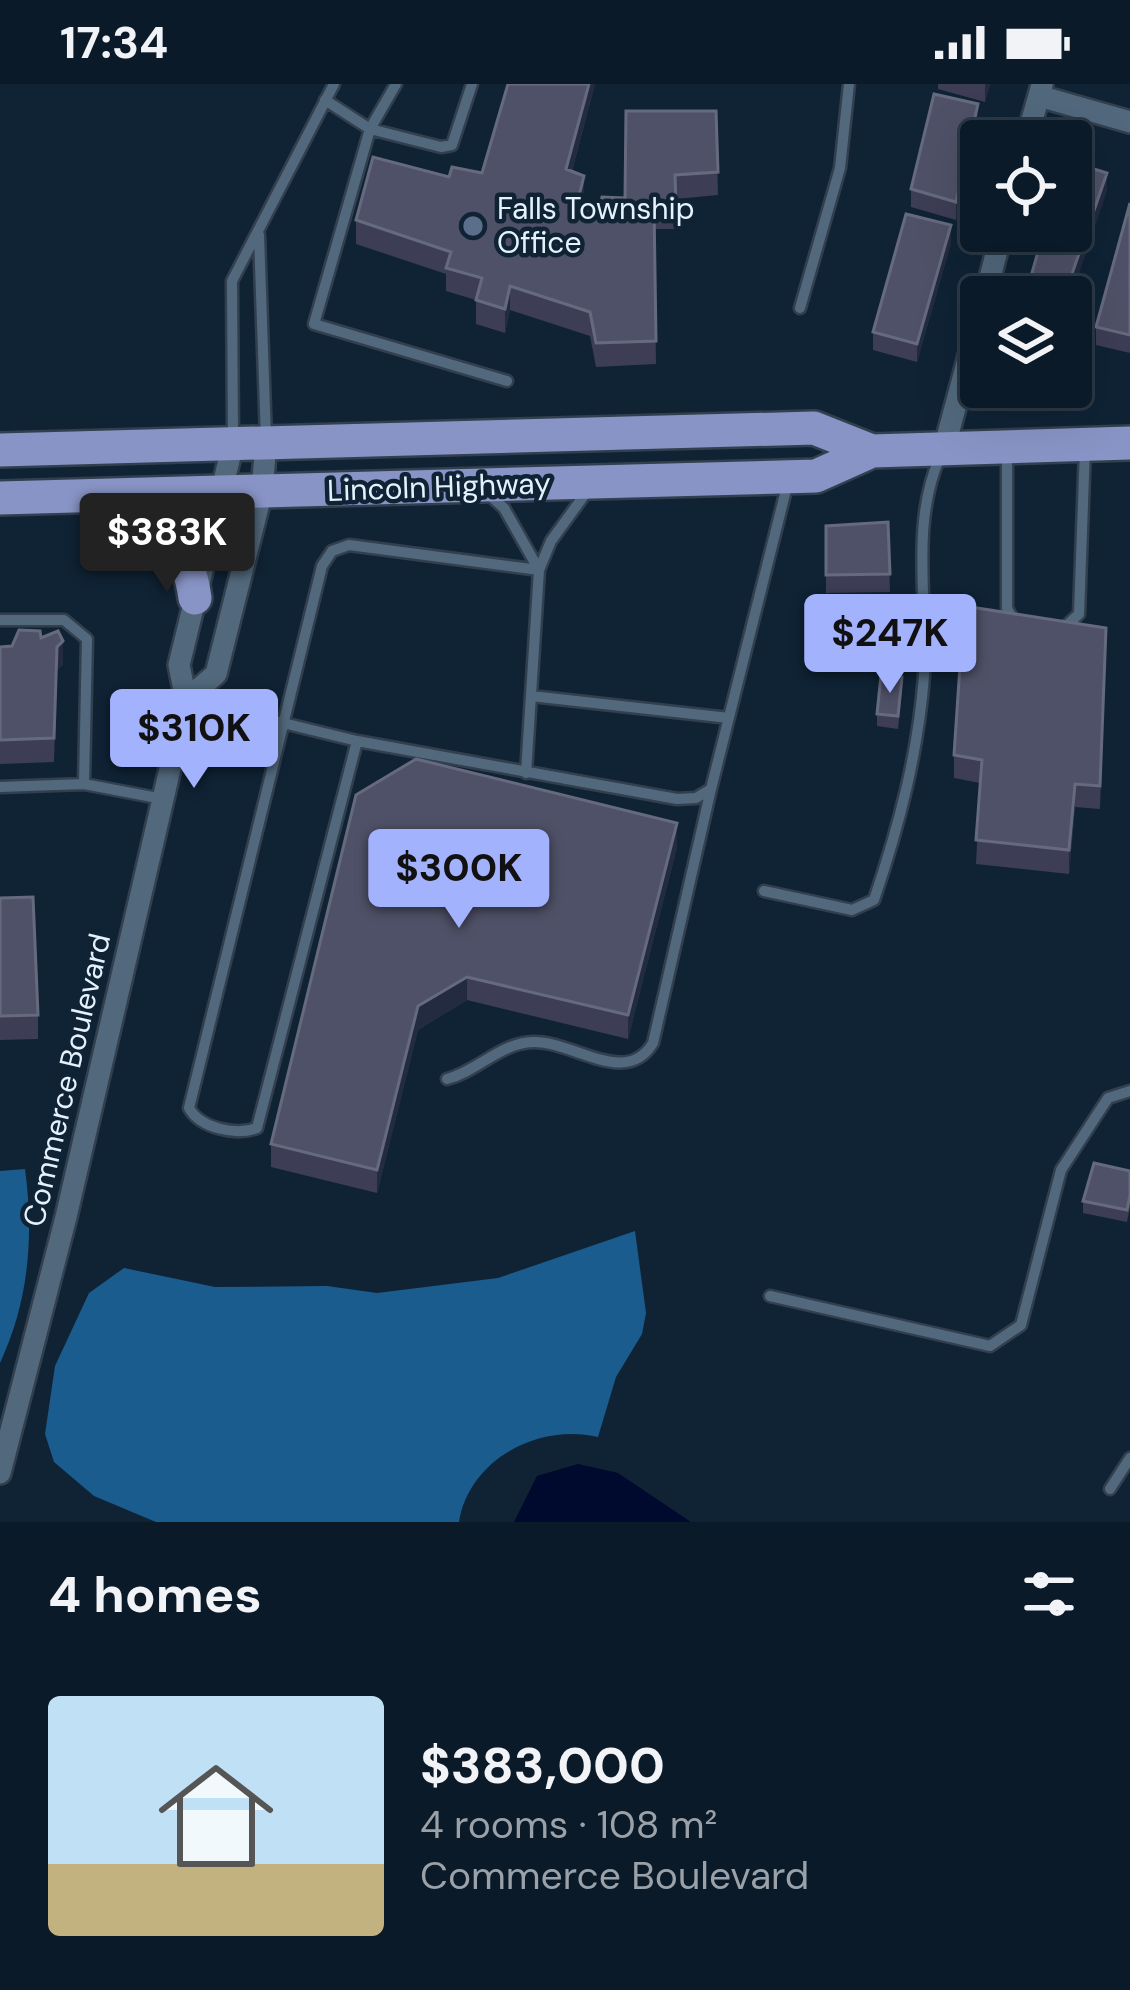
<!DOCTYPE html>
<html lang="en">
<head>
<meta charset="utf-8">
<style>
  :root { --surface:#0b1a28; --page:#192734; --text:#f1f3f6; --muted:#9aa1a8; --line:#2b3845; --accent:#a3b2fd }
  body { margin:0; font-family:"DM Sans",sans-serif; background:var(--page); color:var(--text); height:100vh; display:flex; flex-direction:column; font-size:45px; white-space:nowrap }
  * { box-sizing:border-box; margin:0 }
  p { font-size:39px; color:var(--muted) }
  .icon { flex:none; width:66px; height:66px; fill:none; stroke:currentColor; stroke-width:2; stroke-linecap:round; stroke-linejoin:round }
  .map { position:relative; height:1438px; overflow:hidden }
  .side { display:flex; flex-direction:column; background:var(--surface); flex:1 }
  .side>* { flex:none }
  .tools { position:absolute; left:960px; top:36px; display:grid; gap:24px }
  .tools a { display:grid; place-items:center; width:132px; height:132px; border-radius:12px; background:var(--surface); box-shadow:0 12px 48px #0002,0 0 0 3px var(--line); font-size:60px }
  .price { position:absolute; translate:-50% -102px; padding:0 27px; border-radius:12px; background:var(--accent); color:#111; font-size:39px; line-height:78px; filter:drop-shadow(0 3px 6px #0008) }
  .price::after { content:''; position:absolute; left:50%; top:72px; width:36px; height:27px; margin-left:-18px; background:inherit; clip-path:polygon(0 0,100% 0,50% 100%) }
  .price.on { background:#222; color:#fff }
  ul { padding:0; list-style:none }
  li { display:flex; align-items:center; gap:36px; height:300px; padding:0 48px }
  li+li { border-top:3px solid var(--line) }
  li span { display:grid; place-items:center; flex:none; width:336px; height:240px; border-radius:12px; color:#555 }
  li>.icon { margin-inline-start:auto }
  span .icon { width:144px; height:144px; fill:#fffc; stroke-width:1 }
  li b { font-size:51px }
  h2 { display:flex; justify-content:space-between; align-items:center; height:144px; padding:0 48px; font-size:51px }
  .status { display:flex; justify-content:space-between; align-items:center; height:84px; padding:0 60px; background:var(--surface); direction:ltr }
  .status svg { height:33px; fill:currentColor }
  .map>svg:first-child { display:block }
  .forest { fill:#1b5c8e }
  .water { fill:#00092e }
  .lines { fill:none; stroke-linecap:round; stroke-linejoin:round }
  .lane-casing { stroke:#323f4e; stroke-width:15 }
  .street-casing { stroke:#323f4e; stroke-width:26 }
  .primary-casing { stroke:#323f4e; stroke-width:38 }
  .lane { stroke:#52697d; stroke-width:10 }
  .street { stroke:#52697d; stroke-width:21 }
  .primary { stroke:#8894c5; stroke-width:33 }
  .wall { fill:#3d3e56 }
  .shaded-wall { fill:#232b41 }
  .building { fill:#4f5168; stroke:#666a7f; stroke-width:3 }
  .service-dot { fill:#5c6f8a; stroke:#0f2335; stroke-width:4.5 }
  .labels { text-anchor:middle; stroke-width:9; stroke-linejoin:round; paint-order:stroke }
  .poi-label { font-size:30px; fill:#e5f2fe; stroke:#0f2335; text-anchor:start }
  .street-label { font-size:30px; fill:#e5f2fe; stroke:#0f2335 }
</style>
</head>
<body>
<div class="status"><b>17:34</b><svg viewBox="0 0 49 12"><path d="M0 12V9h3v3zM5 12V6h3v6zM10 12V3h3v9zM15 12V0h3v12zM26 1h20v11H26zM47 4h2v5h-2z"/></svg></div>
<div class="map">
<svg width="1130" height="1438" viewBox="0 0 1130 1438">
  <rect width="100%" height="100%" fill="#0f2335"/>
  <path class="forest" d="M25,1085C34,1152 29,1217 0,1279V1087Z
    M635,1147L646,1229L642,1250L616,1293L598,1353C539,1339 469,1375 459,1438H156L94,1412L54,1378L45,1350L55,1282L89,1209L124,1184L215,1203L327,1202L377,1209L498,1194Z"/>
  <path class="water" d="M578,1380L618,1389L691,1438H514L537,1392Z"/>
  <g class="lines">
    <defs>
      <path id="lane" d="M396,0L370,45L441,63L452,61L472,0
        M325,16L370,45L314,240L507,297
        M259,151L266,354
        M800,224L840,84L849,0
        M233,355L232,197L334,0
        M1007,370V524L1013,536
        M486,408L504,424L539,486L551,457L588,406
        M0,536H64L87,555L84,700L163,715
        M1066,542L1079,530L1085,364
        M531,612L729,634
        M189,616L357,657L677,715L696,714L711,705L788,398
        M357,657L257,1044C236,1052 200,1044 189,1024L322,482L332,467L349,461L539,486L526,689
        M0,703L84,700
        M764,807L852,826L874,816C899,742 918,670 924,592C928,519 910,440 940,373
        M447,995C478,987 500,959 533,958C574,957 626,1004 653,959L711,705
        M770,1212L990,1262L1021,1241L1061,1086L1108,1014L1130,1007
        M1110,1405L1130,1374"/>
      <path id="street" d="M1039,12L1130,38
        M1026,57L1042,1
        M985,213L1002,147
        M944,365L981,227
        M186,616L216,590L262,407L266,359
        M0,1389L66,1133L186,616L179,581L233,360"/>
      <path id="primary" d="M0,366L814,344L872,367
        M0,414L816,392L872,367L1130,359
        M116,415C164,435 188,463 195,514"/>
    </defs>
    <use href="#lane" class="lane-casing"/>
    <use href="#street" class="street-casing"/>
    <use href="#primary" class="primary-casing"/>
    <use href="#lane" class="lane"/>
    <use href="#street" class="street"/>
    <use href="#primary" class="primary"/>
  </g>
  <path class="wall" d="M595,0L572,87L584,115V118L599,123L625,114L716,27L718,111L676,115V145H654L656,280L596,283L590,252L510,226L505,249L476,240V216L446,207V190L356,160V136L449,93L482,89Z
    M938,0H990L985,18L938,5Z
    M978,38L956,136L911,123V105Z
    M1130,119V269L1096,261V243Z
    M951,159L917,278L873,266V248Z
    M888,438L890,508L826,509V442Z
    M1106,544L1100,725L1075,723L1069,790L976,780L980,699L954,694V671Z
    M41,554L63,580L57,586L54,678L0,680V563L12,562Z
    M902,605L898,645L877,642V630Z
    M356,711L677,763L628,955L467,916L418,946L377,1109L271,1083V1060Z
    M0,814L38,931V955L0,956Z
    M1130,1087V1123L1127,1138L1083,1129V1117Z"/>
  <path class="shaded-wall" d="M589,0H595L566,109V85Z
    M985,0H990L985,18Z
    M978,20V38L956,136V118Z
    M1107,89V107L1071,213H1064Z
    M584,92V115L578,139V116Z
    M951,141V159L917,278V260Z
    M510,202V226L505,249V225Z
    M63,557V580L57,586L54,678L57,563Z
    M1075,700V723L1069,790V766Z
    M677,739V763L628,955V931Z
    M467,893V916L418,946L377,1109V1086L418,922Z"/>
  <path class="building" d="M508,0H589L566,85L584,92L578,116L599,123L602,113L625,114L626,27H716L718,88L675,91L676,122L654,121L656,257L596,259L590,228L510,202L505,225L476,216L482,194L446,184L451,168L356,136L373,73L449,93L452,83L482,89Z
    M934,10L978,20L956,118L911,105Z
    M1071,78L1107,89L1064,213H1025L1044,147H1071Z
    M1130,119V251L1096,243Z
    M906,130L951,141L917,260L873,248Z
    M888,438L890,490L826,491V442Z
    M964,522L1106,544L1100,702L1075,700L1069,766L976,756L982,676L954,671Z
    M19,546L40,547L41,554L58,547L63,557L57,563L54,654L0,656V563L12,562Z
    M881,591L902,593L898,632L877,630Z
    M416,675L677,739L628,931L467,893L418,922L377,1086L271,1060L356,711Z
    M33,813L38,931L0,932V814Z
    M1094,1079L1130,1087V1111L1127,1126L1083,1117Z"/>
  <circle class="service-dot" cx="473" cy="142" r="12"/>
  <g class="labels">
    <g class="poi-label">
      <text x="497" y="135">Falls Township<tspan x="497" dy="34">Office</tspan></text>
    </g>
    <g class="street-label">
      <text transform="translate(439 403) rotate(-2)" y="10">Lincoln Highway</text>
      <text transform="translate(67 996) rotate(-77)" y="10">Commerce Boulevard</text>
    </g>
  </g>
</svg>
<div class="tools">
<a><svg class="icon" aria-label="locate" viewBox="0 0 24 24"><circle cx="12" cy="12" r="6"/><path d="M12 2v4M12 18v4M2 12h4M18 12h4"/></svg></a>
<a><svg class="icon" aria-label="layers" viewBox="0 0 24 24"><path d="M12 4l9 5-9 5-9-5zM3 14l9 5 9-5"/></svg></a>
</div>
<b class="price on" style="left:167px;top:511px">$383K</b>
<b class="price" style="left:890px;top:612px">$247K</b>
<b class="price" style="left:194px;top:707px">$310K</b>
<b class="price" style="left:459px;top:847px">$300K</b>
</div>
<section class="side">
<h2>4 homes<svg class="icon" aria-label="filters" viewBox="0 0 24 24"><path d="M4 7h16M4 17h16"/><circle cx="9" cy="7" r="2"/><circle cx="15" cy="17" r="2"/></svg></h2>
<ul>
<li><span style="background:linear-gradient(#bfe0f5 70%,#c2b280 0)"><svg class="icon" aria-label="home" viewBox="0 0 24 24"><path d="M3 11l9-7 9 7M6 9v11h12V9"/></svg></span><div><b>$383,000</b><p>4 rooms · 108 m²</p><p>Commerce Boulevard</p></div></li>
</ul>
</section>
</body>
</html>
